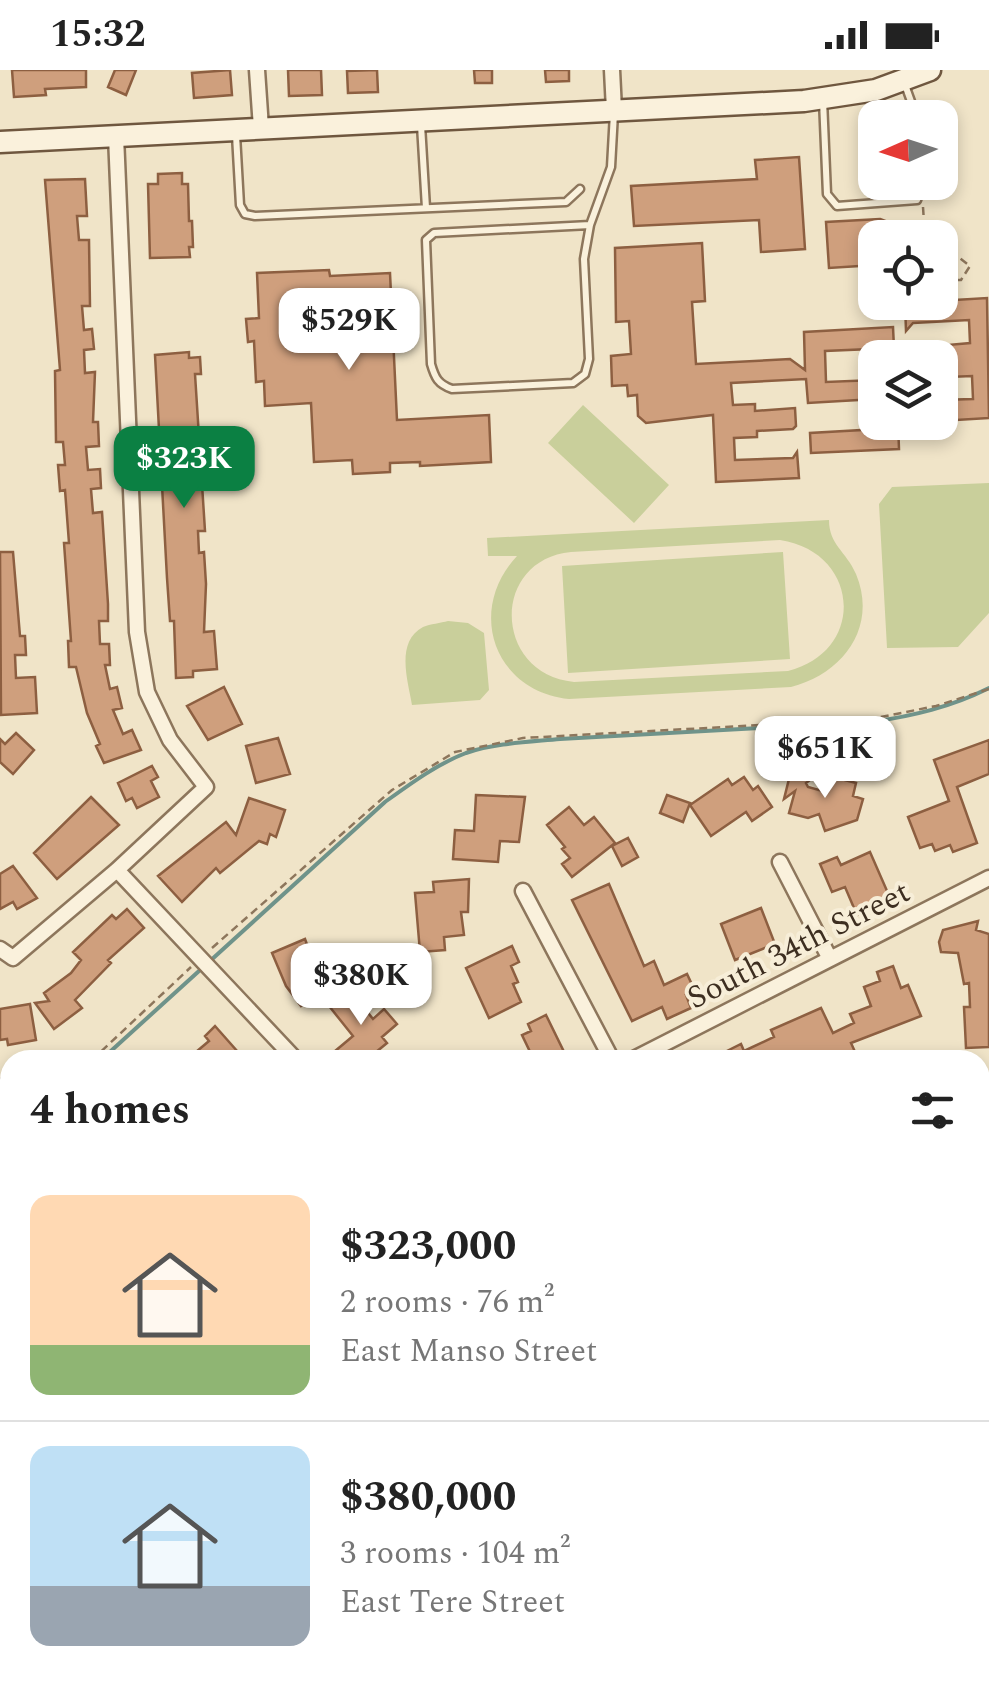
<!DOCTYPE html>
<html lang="en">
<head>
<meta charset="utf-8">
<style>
  :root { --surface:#fff; --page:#f6f6f6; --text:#222; --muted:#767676; --line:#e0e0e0; --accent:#0b8043 }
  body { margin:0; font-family:Spectral,serif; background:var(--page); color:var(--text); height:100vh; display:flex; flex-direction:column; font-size:38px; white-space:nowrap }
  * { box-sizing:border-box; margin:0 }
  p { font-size:32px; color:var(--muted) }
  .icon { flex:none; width:55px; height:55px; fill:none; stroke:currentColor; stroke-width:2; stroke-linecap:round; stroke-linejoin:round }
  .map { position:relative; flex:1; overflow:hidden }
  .side { position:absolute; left:0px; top:980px; width:990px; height:642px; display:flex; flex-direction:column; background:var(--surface); border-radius:30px 30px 0 0; box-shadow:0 5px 15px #0003 }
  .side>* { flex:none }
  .needle { width:65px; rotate:267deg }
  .controls { position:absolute; left:858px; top:30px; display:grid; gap:20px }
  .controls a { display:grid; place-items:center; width:100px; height:100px; border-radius:20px; background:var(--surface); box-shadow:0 5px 15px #0003; font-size:50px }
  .price { position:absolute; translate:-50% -85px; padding:0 22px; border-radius:20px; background:#fff; color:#222; font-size:32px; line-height:65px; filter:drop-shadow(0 2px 5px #0008) }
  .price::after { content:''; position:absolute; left:50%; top:60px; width:30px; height:22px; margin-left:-15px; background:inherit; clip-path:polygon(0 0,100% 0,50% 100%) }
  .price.current { background:var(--accent); color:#fff }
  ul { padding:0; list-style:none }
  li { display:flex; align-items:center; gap:30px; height:250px; padding:0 30px }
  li+li { border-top:2px solid var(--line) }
  li span { display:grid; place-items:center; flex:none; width:280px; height:200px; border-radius:20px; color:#555 }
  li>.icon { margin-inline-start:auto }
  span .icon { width:120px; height:120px; fill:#fffc; stroke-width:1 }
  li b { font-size:42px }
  h2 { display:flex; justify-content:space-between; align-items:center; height:120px; padding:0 30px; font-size:42px }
  .status { display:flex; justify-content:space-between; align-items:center; height:70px; padding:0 50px; background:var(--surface); direction:ltr }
  .status svg { height:28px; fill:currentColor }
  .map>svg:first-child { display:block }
  .grass { fill:url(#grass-tufts) }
  .pitch { fill:#c9cf9b; fill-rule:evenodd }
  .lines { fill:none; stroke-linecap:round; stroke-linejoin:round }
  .stream { stroke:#6f938a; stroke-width:4 }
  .building { fill:#cf9f7d; stroke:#8d5f41; stroke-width:2.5 }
  .lane-casing { stroke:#8d765c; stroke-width:11 }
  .street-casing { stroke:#8d765c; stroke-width:19 }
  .secondary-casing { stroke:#6f573f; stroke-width:25 }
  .path { stroke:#8d765c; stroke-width:2.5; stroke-dasharray:8 5; stroke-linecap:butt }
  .lane { stroke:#faf1dc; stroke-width:6 }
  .street { stroke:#faf1dc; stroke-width:14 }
  .secondary { stroke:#faf1dc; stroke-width:20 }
  .labels { text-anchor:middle; stroke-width:8; stroke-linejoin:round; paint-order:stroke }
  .street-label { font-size:32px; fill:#3d2e20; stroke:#f7eed8 }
</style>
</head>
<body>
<div class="status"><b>15:32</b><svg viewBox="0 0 49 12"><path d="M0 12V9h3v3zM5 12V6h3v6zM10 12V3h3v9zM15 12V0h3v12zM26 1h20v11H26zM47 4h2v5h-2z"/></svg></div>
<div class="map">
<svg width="989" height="1621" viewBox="0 0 989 1621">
  <defs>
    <pattern id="grass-tufts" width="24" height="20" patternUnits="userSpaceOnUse" patternTransform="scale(2.5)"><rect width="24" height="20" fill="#c9cf9b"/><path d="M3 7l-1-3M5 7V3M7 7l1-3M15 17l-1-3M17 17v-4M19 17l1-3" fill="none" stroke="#aeb285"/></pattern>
  </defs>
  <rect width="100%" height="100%" fill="#f0e4c8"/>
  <path class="grass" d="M10,1587V1612L198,1613L193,1621H0V1590Z
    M385,1612L460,1613L461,1621H363Z"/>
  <path class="pitch" d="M583,335L669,415L634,453L548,373Z
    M989,413V543L958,577L887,578L879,434L892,417Z
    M829,450C829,475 846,481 856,504C878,557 843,604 791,617L569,629C494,621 466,541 517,486H488L487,468ZM780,470C860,482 867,581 788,601L574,612C493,604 490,490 571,482Z
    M783,482L790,589L568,603L562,496Z
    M448,551L468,553L484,563L489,620L480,630L412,635C408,611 395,572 423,557C430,554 441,553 448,551Z"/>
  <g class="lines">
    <path class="stream" d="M101,990L385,732C410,714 437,694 466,683C495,673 529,672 560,669L871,652C913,646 951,637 989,618
      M0,1082L10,1073"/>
  </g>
  <path class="building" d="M12,0H86V17L45,19L46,25L14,27Z
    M115,0H136L126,25L108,17Z
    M230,0L232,25L194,28L192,3Z
    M288,0H321L322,25L289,26Z
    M377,0L378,22L348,23L347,1Z
    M474,0H492V13H475Z
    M545,0H569V11L546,12Z
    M799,87L805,179L761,182L759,150L634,156L631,116L757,109L755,90Z
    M182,103V114H188L189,151H192L193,177H189L190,187L150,188L148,114H158V104Z
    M85,109L87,146H77L79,170H89L90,236H82L84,260L92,259L94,279L84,280L85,303L95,302L93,352H98L99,376L86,377L88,400L100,399L101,418L91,419L93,443L102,442L108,534V551H99L100,574H109L110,595H105L110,619L117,617L122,638L113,640L123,664L132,660L141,680L104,693L96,676L100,674L87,643L76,597H69L68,571H71L64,473H69L65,420L60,421L58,395H65L63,372H56L55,301L60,300L45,110Z
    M880,149L896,155L906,168H875V195L829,198L826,152Z
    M702,173L705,231L692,232L696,294L790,289L805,300L804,262L893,257L894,278L825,281L826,312L875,310V329L808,333L806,309L731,313L733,335L755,334V341L795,338L796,356L793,359L757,361V367L734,368L735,390L793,388L797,382L799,408L716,412L713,345L646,353L638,346L637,325L628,326L627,315L612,316L611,286L631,284L629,251L616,252L615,178Z
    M329,200L330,206L390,203L397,350L489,345L491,392L420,396V392L390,393V402L353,404L352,390L314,392L311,333L265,336L264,311L256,312L254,271L248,272L246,249L259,248L257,203Z
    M987,228L989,348L940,351V330L973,329L972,306L949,307V301H940V281L948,280L947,275L970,273L969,250L913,253L906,261L905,233Z
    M189,282V288L200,287L201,304H195L205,461H198L199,483L204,482L206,514L204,562L214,561L217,599L193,601V607L176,608L174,551H170L167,508L155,285Z
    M878,352H898L899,379L811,383L810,363L879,359Z
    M0,482H13L20,566H25L26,585H15L16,608L35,607L37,643L1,645Z
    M224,617L242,654L208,670L187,636Z
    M16,663L34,680L13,704L0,692V669L5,674Z
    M278,668L290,704L256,713L246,676Z
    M989,670V704L957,717L977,773L953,782L950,775L935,781L932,774L920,778L908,747L949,731L934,690Z
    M152,696L158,707L151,711L159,727L137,738L132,728L126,731L118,713Z
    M801,698L805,709L810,710L806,713L808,717L826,722L830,706L856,713L853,726L863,729L857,750L825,761L819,744L808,748L789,743L795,721L784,729L790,705L799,707Z
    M744,707L753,720L758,716L772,737L752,751L746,742L711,766L690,735L728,709L732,715Z
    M476,725L525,727L519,772L500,771L498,792L453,789L455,760L474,761Z
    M667,725L690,733L683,752L660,743Z
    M91,727L119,755L57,809L34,783Z
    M249,728L285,740L276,767L270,764L267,774L259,771L220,803L216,798L182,832L158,806L226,752L236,765Z
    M569,737L584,755L594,747L615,773L572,807L562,794L570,788L562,779L565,777L547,755Z
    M628,768L638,787L622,796L612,776Z
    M870,782L891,830L857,845L845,817L832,822L820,794L837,787L841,795Z
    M13,796L37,828L17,839L13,832L0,839V804Z
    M469,809L468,842H461L464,865L444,867L445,880L420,882L415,823L434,822L433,812Z
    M609,814L644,896L654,891L664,915L687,904L695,921L686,925L691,938L667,949L662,937L632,951L572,830Z
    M761,838L775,874L735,890L721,854Z
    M127,839L144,858L108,890L111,893L75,930L82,938L54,959L35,933L49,931L44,923L71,903L81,890L73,882L112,845L116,849Z
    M978,851L976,860L989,864V977L966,978L964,937H970L969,913L964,914L958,883L941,882L939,872L943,860Z
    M305,869L309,880L304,882L314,905L305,908L317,925L301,936L286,916L272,883Z
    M512,876L519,892L511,896L518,912L513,914L521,932L489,948L466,898Z
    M893,896L901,918L908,915L921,946L851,973L856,984L842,990H709L741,974L744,981L774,967L771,960L821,938L833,963L854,953L850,944L871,936L864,917L880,911L877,902Z
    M349,919L373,949L384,939L397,954L382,967L387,973L370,987L366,983L357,990H341L334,982L353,966L329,936Z
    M30,934L36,970L8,975L7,969L0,970V939Z
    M546,945L566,986L557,990H534L522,965L531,961L528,954Z
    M215,956L245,990H202L196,982L209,971L205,966Z"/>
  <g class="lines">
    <defs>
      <path id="lane" d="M904,12L917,48
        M823,30L827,124L837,136L917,130L923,112
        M421,55L426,138
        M236,65L240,135L245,144L255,146L566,132L580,119
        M590,155L434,163L426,170L431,294C435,308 438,314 452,319L573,313L585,304L589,289L584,189L590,155L611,97L614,43"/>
      <path id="street" d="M257,0L261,58
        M612,0L614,40
        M780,792L830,889
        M117,800L296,990
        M523,821L612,990
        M0,879L13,888L117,800L206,717L170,670L147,622L137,562L116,66
        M632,990L989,808
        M0,1017L10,1026
        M980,1108H989
        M0,1146L10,1137
        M980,1350L989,1349"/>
      <path id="secondary" d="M0,72L804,31L876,20L930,0"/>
    </defs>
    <use href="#lane" class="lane-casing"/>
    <use href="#street" class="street-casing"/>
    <use href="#secondary" class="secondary-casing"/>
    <path class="path" d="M923,137L925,168
      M940,173L970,196L961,210H940
      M212,878L392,720L455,682L523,668L871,649L936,636L989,619
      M92,990L191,897"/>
    <use href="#lane" class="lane"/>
    <use href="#street" class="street"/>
    <use href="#secondary" class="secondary"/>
  </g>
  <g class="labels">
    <g class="street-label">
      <text transform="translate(798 874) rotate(-27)" y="11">South 34th Street</text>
    </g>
  </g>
</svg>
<div class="controls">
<a><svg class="needle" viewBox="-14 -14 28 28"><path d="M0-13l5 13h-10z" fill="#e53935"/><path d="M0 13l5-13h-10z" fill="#767676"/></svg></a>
<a><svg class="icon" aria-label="locate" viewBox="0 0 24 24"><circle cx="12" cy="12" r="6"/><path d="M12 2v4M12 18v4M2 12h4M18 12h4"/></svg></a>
<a><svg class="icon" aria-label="layers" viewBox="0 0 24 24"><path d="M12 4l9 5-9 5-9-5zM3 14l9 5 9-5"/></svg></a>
</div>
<b class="price" style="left:349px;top:303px">$529K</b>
<b class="price current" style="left:184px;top:441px">$323K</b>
<b class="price" style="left:825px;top:731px">$651K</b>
<b class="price" style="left:361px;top:958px">$380K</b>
<section class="side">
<h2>4 homes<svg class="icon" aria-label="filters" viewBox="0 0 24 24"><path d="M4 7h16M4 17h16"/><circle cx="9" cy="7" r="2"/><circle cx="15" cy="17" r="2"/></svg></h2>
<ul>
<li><span style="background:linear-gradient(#ffd9b3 75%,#8fb573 0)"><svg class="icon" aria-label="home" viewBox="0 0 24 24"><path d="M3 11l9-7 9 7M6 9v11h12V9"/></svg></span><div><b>$323,000</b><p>2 rooms · 76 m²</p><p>East Manso Street</p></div></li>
<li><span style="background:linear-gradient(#bfe0f5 70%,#9aa5b1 0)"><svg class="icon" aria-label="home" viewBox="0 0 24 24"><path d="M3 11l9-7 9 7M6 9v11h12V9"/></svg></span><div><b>$380,000</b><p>3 rooms · 104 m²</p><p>East Tere Street</p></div></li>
</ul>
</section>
</div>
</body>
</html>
